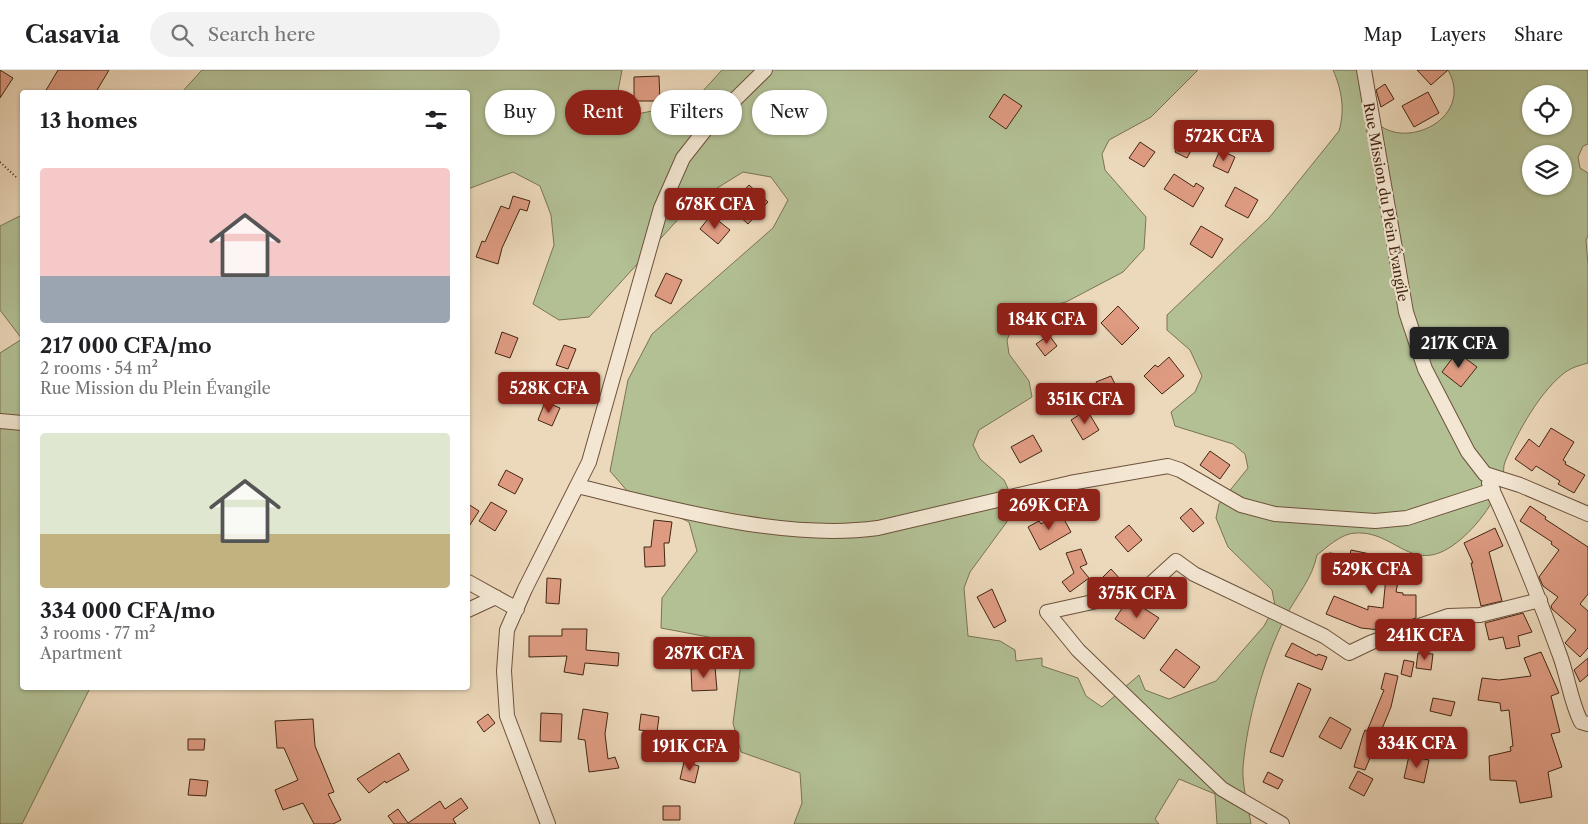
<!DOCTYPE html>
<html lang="en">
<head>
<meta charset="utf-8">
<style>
  :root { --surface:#fff; --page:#f2f2f2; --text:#202124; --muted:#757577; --line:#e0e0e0; --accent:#8f2418 }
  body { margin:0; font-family:"Libre Caslon Text",serif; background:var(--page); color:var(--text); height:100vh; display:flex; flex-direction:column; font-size:19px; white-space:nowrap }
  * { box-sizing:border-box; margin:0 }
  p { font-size:16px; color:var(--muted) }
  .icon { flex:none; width:28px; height:28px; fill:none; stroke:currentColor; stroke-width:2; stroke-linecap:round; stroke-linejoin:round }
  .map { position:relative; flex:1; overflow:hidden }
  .drawer { position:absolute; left:20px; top:20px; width:450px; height:600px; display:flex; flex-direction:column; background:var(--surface); border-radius:5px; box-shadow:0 1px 4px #0004 }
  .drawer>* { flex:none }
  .top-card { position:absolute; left:485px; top:20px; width:475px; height:45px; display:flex; gap:10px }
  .buttons { position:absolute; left:1522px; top:15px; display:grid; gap:10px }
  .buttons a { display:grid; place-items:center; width:50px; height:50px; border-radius:50%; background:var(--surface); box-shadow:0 1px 4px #0004; font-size:25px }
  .price { position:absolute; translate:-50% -42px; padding:0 11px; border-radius:5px; background:var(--accent); color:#fff; font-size:16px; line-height:32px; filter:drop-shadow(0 1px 2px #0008) }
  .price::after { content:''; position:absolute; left:50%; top:30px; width:15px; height:11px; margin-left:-8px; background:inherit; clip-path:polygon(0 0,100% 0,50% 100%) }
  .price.selected { background:#222; color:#fff }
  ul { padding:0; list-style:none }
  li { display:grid; align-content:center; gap:10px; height:265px; padding:0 20px }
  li+li { border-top:1px solid var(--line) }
  li span { display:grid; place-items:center; height:155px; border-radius:5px; color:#555 }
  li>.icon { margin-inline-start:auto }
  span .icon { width:90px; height:90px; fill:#fffc; stroke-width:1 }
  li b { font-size:21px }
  h2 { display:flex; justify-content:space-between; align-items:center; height:60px; padding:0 20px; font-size:21px }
  .pill { padding:0 18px; border-radius:22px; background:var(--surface); box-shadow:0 1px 4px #0004; font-size:18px; line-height:45px }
  .pill.selected { background:var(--accent); color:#fff }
  header { display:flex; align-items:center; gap:30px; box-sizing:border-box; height:70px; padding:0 25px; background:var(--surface); border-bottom:1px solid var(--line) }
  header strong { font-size:24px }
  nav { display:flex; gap:28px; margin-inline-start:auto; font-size:18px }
  .search { width:350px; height:45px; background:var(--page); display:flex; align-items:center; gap:12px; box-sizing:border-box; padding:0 18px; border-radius:28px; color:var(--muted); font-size:19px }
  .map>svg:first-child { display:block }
  .green { fill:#b2c094; stroke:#7a7352; fill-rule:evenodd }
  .building { fill:#de9b82; stroke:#432611 }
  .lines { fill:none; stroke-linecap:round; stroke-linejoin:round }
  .minor-casing { stroke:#6d523b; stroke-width:16 }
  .path { stroke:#432611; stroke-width:2; stroke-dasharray:1 2.5; stroke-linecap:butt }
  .minor { stroke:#f3e6d2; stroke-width:14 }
  .labels { text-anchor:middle; stroke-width:4.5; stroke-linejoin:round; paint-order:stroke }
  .street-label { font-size:14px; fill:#432611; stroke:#f3e6d2 }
</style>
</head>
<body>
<header>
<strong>Casavia</strong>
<div class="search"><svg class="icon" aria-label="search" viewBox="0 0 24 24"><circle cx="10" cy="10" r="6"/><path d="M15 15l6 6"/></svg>Search here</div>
<nav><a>Map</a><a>Layers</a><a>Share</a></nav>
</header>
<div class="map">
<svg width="1588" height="754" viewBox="0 0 1588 754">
  <rect width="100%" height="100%" fill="#ecd8ba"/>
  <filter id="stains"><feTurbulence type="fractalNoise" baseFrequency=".004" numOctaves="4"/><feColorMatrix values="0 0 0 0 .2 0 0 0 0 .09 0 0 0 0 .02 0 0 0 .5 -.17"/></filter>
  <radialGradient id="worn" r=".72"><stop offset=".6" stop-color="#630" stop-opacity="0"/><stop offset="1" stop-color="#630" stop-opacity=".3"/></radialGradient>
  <path class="green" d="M202,0H622L617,26L622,47L692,33L722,0H1198L1151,47L1109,70L1102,84L1105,100L1146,147L1144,179L1123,202L1066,232L1037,239L1013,256L1007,270L1009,284L1029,311L1032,327L979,360L973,375L980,389L1004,410L1017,438L970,502L964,518L968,566L1000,571L1015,580L1016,591L1042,588V596L1078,608L1086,626L1102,637L1139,605L1145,620L1169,629L1216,611L1264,556L1275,536L1272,520L1228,477L1216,448L1219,434L1248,398L1245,384L1233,374L1175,356L1171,342L1195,322L1202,306L1190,280L1167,260V245L1269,148L1339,61C1345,40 1342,20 1333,0H1368C1361,16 1361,24 1368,40C1389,89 1478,53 1448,0H1588V74L1583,76L1578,87L1580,98L1588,103V166L1586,170L1588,195V293C1581,295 1573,297 1567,301C1541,319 1517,363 1505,392C1503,397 1504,402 1503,407C1496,432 1474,461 1452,476C1411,504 1395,461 1356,463C1342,463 1327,477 1317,485C1312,509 1297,525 1286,546C1264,588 1247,650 1243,697C1242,716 1248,736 1251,754H1217L1215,724L1179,709L1155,749L1159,754H794L802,733L800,703L741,682L733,653L741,593L719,569L661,558L662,528L697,481L689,452L629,423L610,401L628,310L652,264L773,158L788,130L771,107L743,102L693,133L589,247L559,250L533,234L554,175L551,145L540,116L513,102L468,119V22H182ZM1531,24H1564V56H1531ZM1531,84H1564V116H1531Z
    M22,145V269L0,240V156Z
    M22,269V618H90L22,754H0V283Z"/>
  <path class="building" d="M0,0L13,8L0,28Z
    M58,0H109L96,22H45Z
    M1417,0H1448L1431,15Z
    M659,6L660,31H634V7Z
    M1385,14L1394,29L1381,37L1376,20Z
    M1428,22L1439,43L1414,57L1402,36Z
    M1004,24L1022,36L1006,59L989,47Z
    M1182,67L1195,73L1187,88L1175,82Z
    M1140,72L1155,82L1144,97L1129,88Z
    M1220,80L1235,87L1228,103L1213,96Z
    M1174,104L1194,117L1196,113L1204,118L1193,137L1164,119Z
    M749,115L768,132L748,154L729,137Z
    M1235,117L1258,130L1248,148L1225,136Z
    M513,126L530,131L527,141L520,139L502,178L498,194L476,187L482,171L485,172L501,136L509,139Z
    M711,145L730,160L718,174L700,159Z
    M1201,156L1223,169L1212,188L1190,174Z
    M666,203L682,210L671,234L655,226Z
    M1118,236L1139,258L1122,275L1101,253Z
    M1046,240L1056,253L1042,264L1032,252Z
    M502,262L518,268L510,288L495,283Z
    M1049,265L1057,276L1045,286L1036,274Z
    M564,275L576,279L568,299L556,295Z
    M1457,282L1477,297L1461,317L1442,302Z
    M1169,287L1184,306L1162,324L1144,306L1155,295L1158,297Z
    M1111,306L1117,318L1102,325L1096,312Z
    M545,332L560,338L552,356L538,350Z
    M1087,340L1099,360L1083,370L1071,350Z
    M1551,358L1574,372L1563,390L1566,392L1565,394L1585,405L1574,423L1558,414L1560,411L1536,396L1532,401L1515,389L1529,369L1539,377Z
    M1033,365L1042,381L1020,393L1011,377Z
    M1210,381L1230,395L1220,409L1200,395Z
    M506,400L523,409L515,424L498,415Z
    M491,432L507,441L495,461L479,451Z
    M468,434L479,441L468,458Z
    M1530,436L1546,447L1545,449L1588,477V524L1580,534L1588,541V578L1580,587L1565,573L1576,560L1552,539L1551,536L1558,527L1543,516L1539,507L1559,480L1551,474L1552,472L1520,451Z
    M1191,438L1204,453L1193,462L1180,448Z
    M1060,442L1071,462L1040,480L1028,457L1039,451L1041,454Z
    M654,450L672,452L669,473H664L665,496L645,497L644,477H651Z
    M1129,455L1142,470L1128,482L1115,467Z
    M1495,458L1503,476L1489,482L1502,531L1481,536L1471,493H1473L1464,473Z
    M1081,479L1087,494L1080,497L1089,508L1070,522L1062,512L1074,503L1066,483Z
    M1351,480L1370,484L1369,491L1401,496L1396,522L1403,523V525H1416V548L1380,560L1361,558L1326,544L1334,526L1368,540V536L1383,538L1386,507L1366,503L1365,509L1345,504L1347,498L1327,496L1329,483L1350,485Z
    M1111,499L1121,510L1111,519L1098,522L1093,517Z
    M547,508L561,509L559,534L546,533Z
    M992,519L1006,551L994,558L977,527Z
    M1134,532L1159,548L1144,569L1115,549L1125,534Z
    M1523,543L1532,562L1518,566L1520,576L1506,579L1503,567L1489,570L1485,553Z
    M562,559H587L586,580L619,583L618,596L585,593L583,605L564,602L567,586L529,587V566H562Z
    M1292,573L1317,586L1318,584L1327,587L1322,600L1285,586Z
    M1176,579L1200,597L1184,618L1160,600Z
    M1541,582L1559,623L1551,626L1560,662L1551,664L1562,697L1548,702L1552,727L1520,733L1516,711L1490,710L1489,686L1511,681L1510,677L1513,676L1509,640L1501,641L1500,633L1478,630L1482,608L1499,610L1531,606L1524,588Z
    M1418,583L1433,584L1431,600L1416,598Z
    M1588,588V605L1580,612L1574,600Z
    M1404,590L1414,592L1411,607L1401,604Z
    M715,597L717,620L692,621L691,599Z
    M1385,603L1398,606L1391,637L1365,700L1354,697L1363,665L1365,660L1367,661L1384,620L1381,619Z
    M1298,613L1311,619L1283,687L1270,682Z
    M1433,628L1455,632L1451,646L1430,641Z
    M583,639L608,643L605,664L608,689L615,687L619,698L589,702L585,670L578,669Z
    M541,643L562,644L561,672L540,671Z
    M488,644L495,653L484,662L477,652Z
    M641,644L659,647L657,662L639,660Z
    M1330,647L1351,659L1341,679L1319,667Z
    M313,649L315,676L334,722L328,724L341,750L333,754H314L303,733L283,740L275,720L298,710L284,678H277L275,651Z
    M188,669H205L204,680H188Z
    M399,683L409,700L386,713L385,711L369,723L357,709Z
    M1409,686L1429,690L1424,713L1404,708Z
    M684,692L699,696L695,713L680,709Z
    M1358,701L1373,709L1364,726L1349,718Z
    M1268,702L1283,710L1278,719L1263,712Z
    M190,709L208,711L206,726L188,725Z
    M461,728L468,738L453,749L456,754H394L388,746L398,739L408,753L440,731L445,739Z
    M663,736H680V750H663Z"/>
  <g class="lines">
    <defs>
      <path id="minor" d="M1364,0L1406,242L1425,299L1468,382L1485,404L1520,415L1588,444
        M0,351L22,353
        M1489,413C1515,468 1538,525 1559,583C1568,606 1570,630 1581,652L1588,654
        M577,416C669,438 783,471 878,458L1070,413L1168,396L1180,400L1241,435L1275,444L1375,451L1407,448L1493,420
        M468,512L517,539
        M468,540L496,527
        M548,754L507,646L504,601L507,560L525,519L589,392L661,138L683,88L709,55L765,0
        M1282,754L1222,719L1078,580L1047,542L1143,521L1176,491L1194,504L1324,566L1349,583L1372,572L1448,546L1480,545L1540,530"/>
    </defs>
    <use href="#minor" class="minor-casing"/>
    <path class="path" d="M0,92L16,107"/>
    <use href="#minor" class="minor"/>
  </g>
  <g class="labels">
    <g class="street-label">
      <text transform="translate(1386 132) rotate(80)" y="5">Rue Mission du Plein Évangile</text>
    </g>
  </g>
  <rect width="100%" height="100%" filter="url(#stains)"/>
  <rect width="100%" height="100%" fill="url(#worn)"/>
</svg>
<div class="buttons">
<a><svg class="icon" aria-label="locate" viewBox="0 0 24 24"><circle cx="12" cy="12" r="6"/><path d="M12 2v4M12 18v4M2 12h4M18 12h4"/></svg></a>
<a><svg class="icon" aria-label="layers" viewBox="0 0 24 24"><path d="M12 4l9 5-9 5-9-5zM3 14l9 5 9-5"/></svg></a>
</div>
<b class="price" style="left:1224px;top:92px">572K CFA</b>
<b class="price" style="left:715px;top:160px">678K CFA</b>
<b class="price" style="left:1047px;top:275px">184K CFA</b>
<b class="price selected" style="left:1459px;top:299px">217K CFA</b>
<b class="price" style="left:549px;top:344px">528K CFA</b>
<b class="price" style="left:1085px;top:355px">351K CFA</b>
<b class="price" style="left:1049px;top:461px">269K CFA</b>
<b class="price" style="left:1372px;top:525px">529K CFA</b>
<b class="price" style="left:1137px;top:549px">375K CFA</b>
<b class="price" style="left:1425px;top:591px">241K CFA</b>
<b class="price" style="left:704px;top:609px">287K CFA</b>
<b class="price" style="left:1417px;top:699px">334K CFA</b>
<b class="price" style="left:690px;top:702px">191K CFA</b>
<div class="top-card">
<a class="pill">Buy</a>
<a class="pill selected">Rent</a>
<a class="pill">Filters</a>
<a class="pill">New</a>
</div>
<section class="drawer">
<h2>13 homes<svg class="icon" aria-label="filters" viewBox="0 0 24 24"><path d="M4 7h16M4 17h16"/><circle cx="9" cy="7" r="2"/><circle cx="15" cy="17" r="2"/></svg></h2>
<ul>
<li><span style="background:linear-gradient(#f6c9c9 70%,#9aa5b1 0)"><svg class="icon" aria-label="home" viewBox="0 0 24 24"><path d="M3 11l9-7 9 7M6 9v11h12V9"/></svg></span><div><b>217 000 CFA/mo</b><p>2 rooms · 54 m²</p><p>Rue Mission du Plein Évangile</p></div></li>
<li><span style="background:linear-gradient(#dfe7d0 65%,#c2b280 0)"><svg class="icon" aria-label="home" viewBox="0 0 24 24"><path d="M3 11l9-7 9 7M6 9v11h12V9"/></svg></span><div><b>334 000 CFA/mo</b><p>3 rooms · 77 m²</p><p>Apartment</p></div></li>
</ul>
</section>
</div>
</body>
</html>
